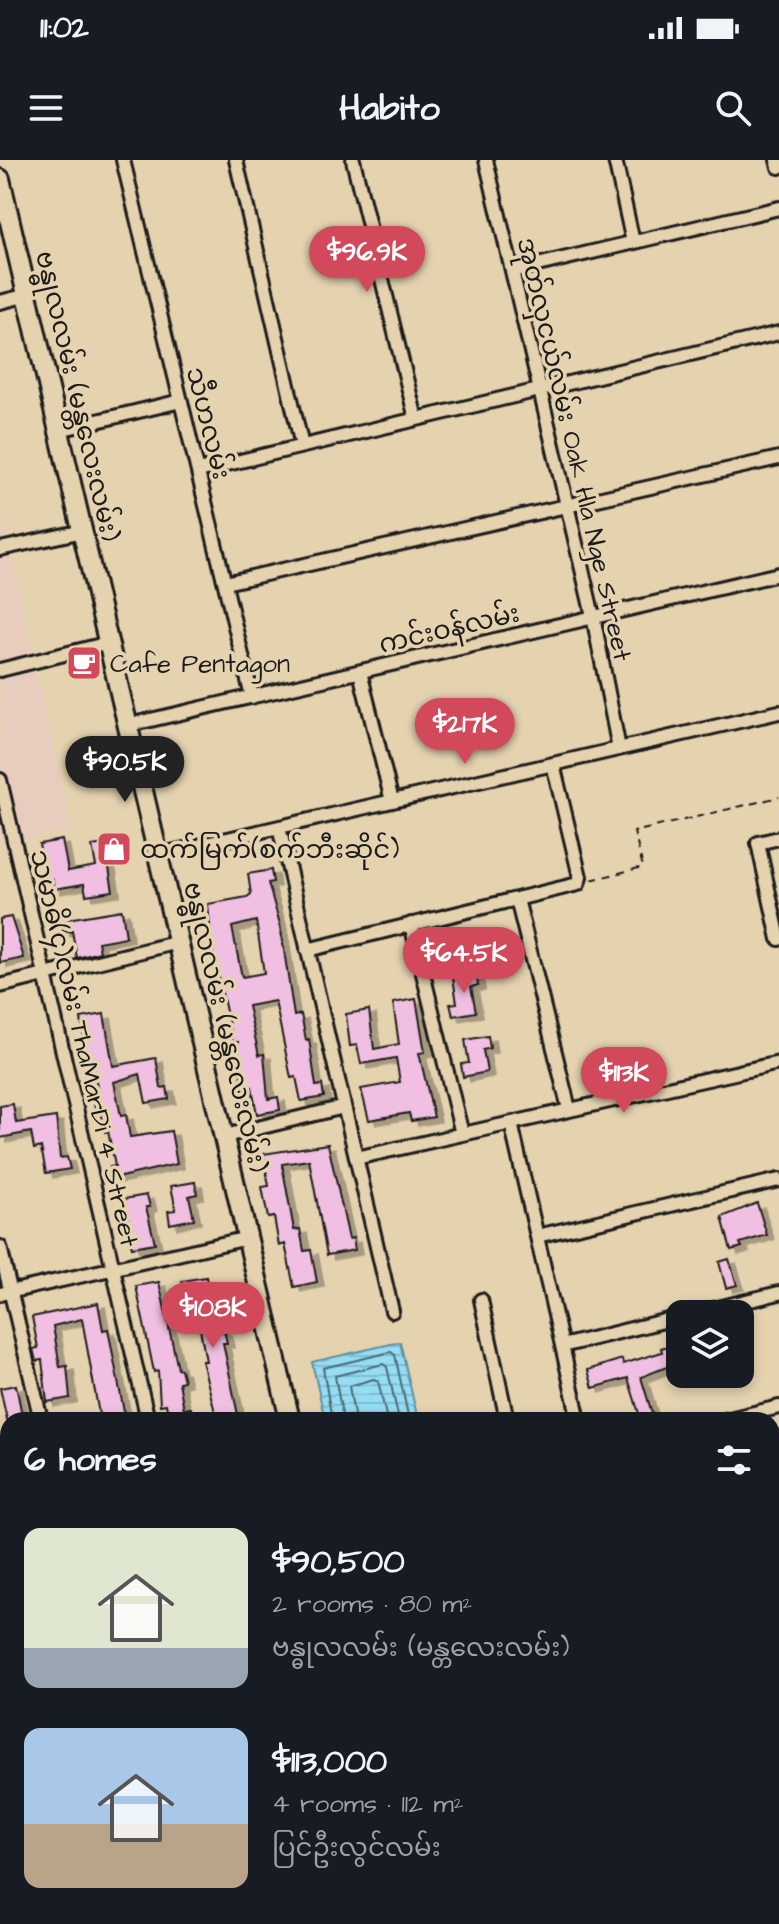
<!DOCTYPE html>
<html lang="en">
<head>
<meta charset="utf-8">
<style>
  :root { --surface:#171b24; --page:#242831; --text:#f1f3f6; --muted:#9ea1a6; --accent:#d1495b }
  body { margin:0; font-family:"Architects Daughter","Noto Sans Myanmar",sans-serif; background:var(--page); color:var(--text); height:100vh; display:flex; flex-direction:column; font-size:30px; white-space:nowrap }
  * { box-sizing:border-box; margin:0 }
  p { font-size:26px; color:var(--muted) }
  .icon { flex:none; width:44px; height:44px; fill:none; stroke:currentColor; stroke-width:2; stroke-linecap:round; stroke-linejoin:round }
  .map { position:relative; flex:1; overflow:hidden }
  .details { position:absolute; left:0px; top:1252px; width:780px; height:512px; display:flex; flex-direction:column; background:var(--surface); border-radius:24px 24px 0 0; box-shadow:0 4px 12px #0003 }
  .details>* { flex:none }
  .fabs { position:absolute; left:666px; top:1140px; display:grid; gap:16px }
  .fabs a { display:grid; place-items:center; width:88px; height:88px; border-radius:16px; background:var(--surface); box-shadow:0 4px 12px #0003; font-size:40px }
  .price { position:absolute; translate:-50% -68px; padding:0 18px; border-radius:28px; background:var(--accent); color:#fff; font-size:26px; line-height:52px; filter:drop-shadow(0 2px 4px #0008) }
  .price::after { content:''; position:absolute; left:50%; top:48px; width:24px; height:18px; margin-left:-12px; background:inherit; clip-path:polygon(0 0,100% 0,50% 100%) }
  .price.selected { background:#222; color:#fff }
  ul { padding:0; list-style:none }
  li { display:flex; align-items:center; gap:24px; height:200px; padding:0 24px }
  li span { display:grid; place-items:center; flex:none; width:224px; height:160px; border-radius:16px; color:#555 }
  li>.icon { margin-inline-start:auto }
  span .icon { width:96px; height:96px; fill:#fffc; stroke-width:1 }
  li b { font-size:34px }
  h2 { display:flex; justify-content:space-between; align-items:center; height:96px; padding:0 24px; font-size:34px }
  .status { display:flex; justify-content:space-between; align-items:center; height:56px; padding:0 40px; background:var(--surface); direction:ltr }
  .status svg { height:22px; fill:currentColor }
  header { display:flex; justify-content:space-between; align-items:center; height:104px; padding:0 24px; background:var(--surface); font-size:36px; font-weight:800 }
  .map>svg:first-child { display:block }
  .built { fill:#e8cdbf }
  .water { fill:url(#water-rules); stroke:#64909e; stroke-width:2 }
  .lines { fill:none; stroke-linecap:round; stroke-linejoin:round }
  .shore { stroke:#4c6973; stroke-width:2 }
  .building { fill:#f0bfe1; stroke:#1c1c1c; stroke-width:2; fill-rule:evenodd; filter:url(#shadow) }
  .street-casing { stroke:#1c1c1c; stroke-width:18 }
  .secondary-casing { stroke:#1c1c1c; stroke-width:24 }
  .path { stroke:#1c1c1c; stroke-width:2; stroke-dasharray:8 6; stroke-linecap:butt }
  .street { stroke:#e5d3b0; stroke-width:12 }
  .secondary { stroke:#e5d3b0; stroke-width:18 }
  .labels { text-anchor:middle; stroke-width:7; stroke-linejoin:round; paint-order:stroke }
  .street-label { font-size:26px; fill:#1c1c1c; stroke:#e5d3b0 }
  .poi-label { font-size:26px; fill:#1c1c1c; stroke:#e5d3b0; text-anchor:start }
</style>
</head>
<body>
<div class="status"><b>11:02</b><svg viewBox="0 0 49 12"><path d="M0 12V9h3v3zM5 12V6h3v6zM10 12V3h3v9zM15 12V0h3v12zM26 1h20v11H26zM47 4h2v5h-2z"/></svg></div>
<header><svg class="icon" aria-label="menu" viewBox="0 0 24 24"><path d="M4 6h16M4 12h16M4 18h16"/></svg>Habito<svg class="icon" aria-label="search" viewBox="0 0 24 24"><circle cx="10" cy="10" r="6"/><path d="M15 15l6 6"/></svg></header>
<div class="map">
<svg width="779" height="1764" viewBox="0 0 779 1764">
  <defs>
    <pattern id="water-rules" width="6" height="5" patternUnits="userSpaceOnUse" patternTransform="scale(2)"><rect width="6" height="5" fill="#94ddf5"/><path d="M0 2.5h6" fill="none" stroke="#7fbdd1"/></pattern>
    <filter id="shadow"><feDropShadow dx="7" dy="4.5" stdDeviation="0" flood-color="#0004"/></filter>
  </defs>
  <rect width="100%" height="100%" fill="#e5d3b0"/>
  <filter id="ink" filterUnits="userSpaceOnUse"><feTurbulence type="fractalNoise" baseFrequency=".0125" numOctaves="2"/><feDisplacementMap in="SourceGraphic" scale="16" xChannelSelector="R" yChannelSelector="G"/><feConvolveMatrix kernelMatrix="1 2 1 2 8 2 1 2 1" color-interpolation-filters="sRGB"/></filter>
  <g filter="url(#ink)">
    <path class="built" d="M4,365L71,669L0,684V366Z"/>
    <path class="water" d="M400,1182L418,1260H325L312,1202Z"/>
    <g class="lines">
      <path class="shore" d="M332,1260L323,1208L391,1192L395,1195L409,1260
        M343,1260L335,1216L383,1204L387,1207L399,1260
        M355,1260L349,1226L374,1219L378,1221L387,1260"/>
    </g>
    <path class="building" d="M62,680L68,711L96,706L92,686L116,682L118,694L107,696L113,731L86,735L84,724L54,729L53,720L46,721L39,684Z
      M271,710L273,722L268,723L280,764L294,856L301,854L306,880L309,879L316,926L322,925L324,937L301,941L296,917L291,918L275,841L248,846L259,895L264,894L268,939L278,937L280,950L257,954L252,927L242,929L238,882L233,883L212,788L208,744L247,737L251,734L248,714ZM256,761L264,813L242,817L232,767Z
      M122,750L126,777L98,782L100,792L77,798L72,771L63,772L61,760Z
      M11,757L24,798L0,803V759Z
      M476,813L478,825L471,827L476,852L453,856L450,844L457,843L453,817Z
      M416,839L425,892L419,893L434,957L411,961L409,953L369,960L361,929L400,922L396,898L361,904L357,885L350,886L346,854L369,850L374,889L399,884L393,843Z
      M104,854L113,906L156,898L161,928L167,927L169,939L146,943L140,914L114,922L121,956L126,955L130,977L171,971L177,1004L112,1019L110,1007L115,1006L108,971L105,972L100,947L95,948L93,935L98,934L92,898H87L81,858Z
      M488,876L490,888L483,890L487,912L463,917L461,904L469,903L465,880Z
      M13,944L16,963L56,957L60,998L67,997L70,1009L46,1013L41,987L34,989L31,972L0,978V946Z
      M328,984L349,1079L353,1078L355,1090L327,1095L309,1000L282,1004L294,1070L300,1069L304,1091L311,1090L317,1122L294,1127L285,1084L279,1086L274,1057L268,1058L262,1027L269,1026L263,994Z
      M195,1022L197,1034L189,1036L194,1059L170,1064L168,1051L176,1050L171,1026Z
      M147,1035L150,1047H146L155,1083L132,1087L124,1059L128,1058L124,1039Z
      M757,1043L767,1075L740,1083L742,1087L731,1090L722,1057Z
      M729,1099L737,1125L726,1128L719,1102Z
      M206,1117L210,1143L215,1142L221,1171L224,1170L227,1183H223L239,1260H217L202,1201H206L198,1158L194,1159L190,1133L185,1134L182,1121Z
      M159,1122L178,1209H181L184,1221L179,1222L184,1249L191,1248L193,1260H169L166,1244L160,1245L158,1211L154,1212L136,1126Z
      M98,1143L103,1170L108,1169L125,1257L107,1260H100L82,1159L53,1166L60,1207L67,1206L70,1238L47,1242L42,1200L36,1201L33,1189L38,1188L32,1157Z
      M672,1185L677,1203L641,1217L654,1260H641L628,1218L593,1228L588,1210L622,1199L623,1204L662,1192L661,1188Z
      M16,1225L23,1260H7L0,1228Z"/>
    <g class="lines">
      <defs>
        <path id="street" d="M123,0L252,537
          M236,0L302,286
          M353,0L416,259
          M486,0L593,456L619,589
          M615,0L633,82
          M777,0L779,7
          M512,111L779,48
          M0,142L28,135
          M59,270L181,241
          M198,311L779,173
          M0,389L83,371
          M225,423L779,298
          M0,510L109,483
          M360,512L392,641
          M129,565L779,414
          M0,620L148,1260
          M279,667L392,1151
          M779,678L758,683L779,779
          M158,695L779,552
          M517,739L569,949
          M411,764L462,974
          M307,790L578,724L580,717L553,604
          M0,826L179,782
          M511,963L579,1260
          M225,976L344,947
          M356,998L779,903
          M537,1076L779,1020
          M0,1087L41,1260
          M0,1134L248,1078
          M481,1140L507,1260
          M693,1154L779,1133
          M562,1186L680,1157
          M725,1260L779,1247
          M0,1419L8,1417
          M772,1514L779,1512
          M0,1601L8,1632
          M772,1631L779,1630
          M0,1692L8,1690
          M772,1751L779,1749
          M116,1756L118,1764
          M538,1756L540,1764
          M653,1756L655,1764
          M716,1764L750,1756"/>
        <path id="secondary" d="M0,19L290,1260
          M772,1384L779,1383
          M0,1568L8,1566
          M410,1756L412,1764"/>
      </defs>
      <use href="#street" class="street-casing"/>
      <use href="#secondary" class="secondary-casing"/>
      <path class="path" d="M591,720L643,707L634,672L779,637"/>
      <use href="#street" class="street"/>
      <use href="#secondary" class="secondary"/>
    </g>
  </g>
  <defs>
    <symbol id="cafe-square" viewBox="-11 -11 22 22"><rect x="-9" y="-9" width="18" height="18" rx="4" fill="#d1495b" stroke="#e5d3b0"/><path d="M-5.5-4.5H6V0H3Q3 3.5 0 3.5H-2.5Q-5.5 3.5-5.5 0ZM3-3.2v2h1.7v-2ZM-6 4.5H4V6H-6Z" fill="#fff"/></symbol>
    <symbol id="shop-square" viewBox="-11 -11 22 22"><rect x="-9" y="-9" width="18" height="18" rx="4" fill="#d1495b" stroke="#e5d3b0"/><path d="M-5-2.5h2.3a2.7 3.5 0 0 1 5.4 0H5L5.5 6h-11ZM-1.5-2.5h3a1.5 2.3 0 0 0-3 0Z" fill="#fff"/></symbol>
  </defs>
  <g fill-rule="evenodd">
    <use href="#cafe-square" x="64" y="483" width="40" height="40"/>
    <use href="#shop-square" x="94" y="669" width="40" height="40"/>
  </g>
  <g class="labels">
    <g class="street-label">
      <text transform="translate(78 236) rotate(77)" y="9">ဗန္ဓုလလမ်း (မန္တလေးလမ်း)</text>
      <text transform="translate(209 263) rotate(76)" y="9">သီဟလမ်း</text>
      <text transform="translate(575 289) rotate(77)" y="9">အုတ်လှငယ်လမ်း Oak Hla Nge Street</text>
      <text transform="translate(449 468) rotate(-13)" y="9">ကင်းဝန်လမ်း</text>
      <text transform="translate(226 867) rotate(77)" y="9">ဗန္ဓုလလမ်း (မန္တလေးလမ်း)</text>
      <text transform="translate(85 888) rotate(77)" y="9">သမာဓိ(၄)လမ်း ThaMarDi 4 Street</text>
    </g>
    <g class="poi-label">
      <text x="110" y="512">Cafe Pentagon</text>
      <text x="140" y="698">ထက်မြက်(စက်ဘီးဆိုင်)</text>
    </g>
  </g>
</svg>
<div class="fabs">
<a><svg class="icon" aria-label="layers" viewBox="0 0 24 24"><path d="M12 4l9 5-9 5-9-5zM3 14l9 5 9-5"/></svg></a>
</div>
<b class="price" style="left:367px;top:134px">$96.9K</b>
<b class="price" style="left:465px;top:606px">$217K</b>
<b class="price selected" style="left:125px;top:644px">$90.5K</b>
<b class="price" style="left:464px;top:835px">$64.5K</b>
<b class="price" style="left:624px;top:955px">$113K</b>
<b class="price" style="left:213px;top:1190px">$108K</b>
<section class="details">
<h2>6 homes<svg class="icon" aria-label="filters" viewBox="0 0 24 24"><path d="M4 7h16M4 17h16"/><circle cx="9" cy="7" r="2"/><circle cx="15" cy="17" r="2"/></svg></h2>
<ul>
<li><span style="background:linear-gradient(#dfe7d0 75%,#9aa5b1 0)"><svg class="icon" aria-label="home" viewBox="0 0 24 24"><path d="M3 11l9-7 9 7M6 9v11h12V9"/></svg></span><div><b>$90,500</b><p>2 rooms · 80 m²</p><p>ဗန္ဓုလလမ်း (မန္တလေးလမ်း)</p></div></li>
<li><span style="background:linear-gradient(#a9c7e8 60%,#b9a48a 0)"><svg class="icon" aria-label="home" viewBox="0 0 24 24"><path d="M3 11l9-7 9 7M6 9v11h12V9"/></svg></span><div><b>$113,000</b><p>4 rooms · 112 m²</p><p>ပြင်ဦးလွင်လမ်း</p></div></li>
</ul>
</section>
</div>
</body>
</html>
